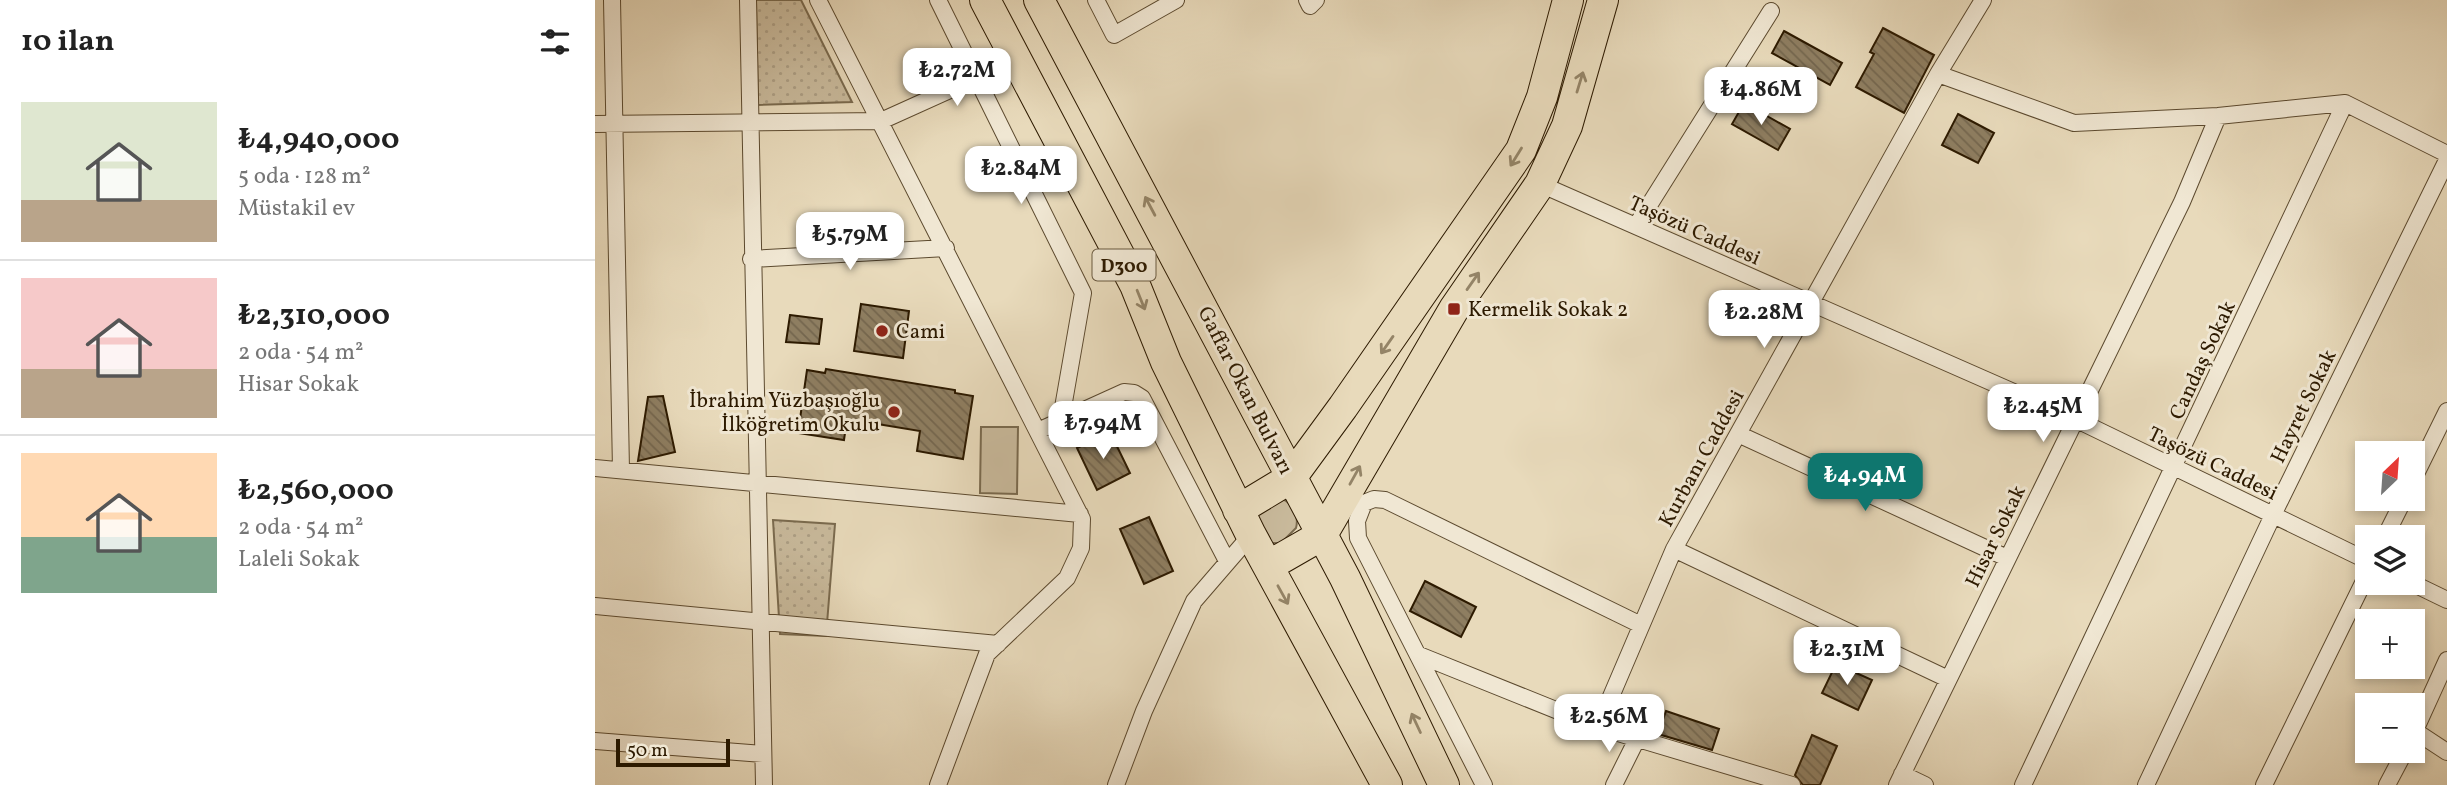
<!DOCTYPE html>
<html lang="tr">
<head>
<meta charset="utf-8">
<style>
  :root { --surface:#fff; --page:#f6f6f6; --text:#222; --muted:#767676; --line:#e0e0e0; --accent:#0f766e }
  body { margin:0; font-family:Vollkorn,serif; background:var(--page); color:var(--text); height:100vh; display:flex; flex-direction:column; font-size:26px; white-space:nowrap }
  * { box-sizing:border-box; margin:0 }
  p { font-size:23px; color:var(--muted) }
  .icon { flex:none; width:38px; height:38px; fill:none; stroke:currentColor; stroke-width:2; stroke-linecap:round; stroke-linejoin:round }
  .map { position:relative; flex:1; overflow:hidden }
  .drawer { display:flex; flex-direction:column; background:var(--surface); width:595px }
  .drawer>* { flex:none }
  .needle { width:46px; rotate:25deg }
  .fabs { position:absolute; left:1760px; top:441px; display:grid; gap:14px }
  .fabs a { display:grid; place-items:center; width:70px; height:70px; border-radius:0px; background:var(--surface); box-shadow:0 4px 10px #0003; font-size:35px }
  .scale { position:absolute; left:21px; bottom:18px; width:114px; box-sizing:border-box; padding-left:7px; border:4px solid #2d1a00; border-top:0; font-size:19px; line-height:24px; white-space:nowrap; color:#2d1a00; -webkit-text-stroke:5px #f0e7d3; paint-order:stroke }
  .price { position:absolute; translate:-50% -60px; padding:0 16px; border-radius:14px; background:#fff; color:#222; font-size:23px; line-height:46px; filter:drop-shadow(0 2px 4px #0008) }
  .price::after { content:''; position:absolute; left:50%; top:42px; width:21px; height:16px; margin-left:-10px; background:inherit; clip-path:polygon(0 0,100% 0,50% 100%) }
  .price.current { background:var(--accent); color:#fff }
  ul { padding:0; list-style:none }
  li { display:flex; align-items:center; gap:21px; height:175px; padding:0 21px }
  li+li { border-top:2px solid var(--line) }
  li span { display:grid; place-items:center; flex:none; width:196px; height:140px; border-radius:0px; color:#555 }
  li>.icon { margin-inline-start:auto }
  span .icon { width:84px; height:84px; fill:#fffc; stroke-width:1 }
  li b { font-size:30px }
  h2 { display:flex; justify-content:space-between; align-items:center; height:84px; padding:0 21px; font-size:30px }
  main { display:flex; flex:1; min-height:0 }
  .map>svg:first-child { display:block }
  .grass { fill:#c8b99b; stroke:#7a6a4e; stroke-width:2 }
  .park { fill:url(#park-dots); stroke:#7a6a4e; stroke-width:2 }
  .building { fill:url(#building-back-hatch); stroke:#2d1a00; stroke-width:2 }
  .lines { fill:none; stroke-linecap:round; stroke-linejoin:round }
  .street-casing { stroke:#5c4a2f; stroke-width:18 }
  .highway-casing { stroke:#2d1a00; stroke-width:32 }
  .street { stroke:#f0e7d3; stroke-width:16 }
  .highway { stroke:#e8dabb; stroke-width:30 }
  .oneway { stroke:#948467 }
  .poi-dot { fill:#8f2418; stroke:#f0e7d3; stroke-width:2.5 }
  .labels { text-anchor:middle; stroke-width:6; stroke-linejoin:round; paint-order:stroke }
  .shield { fill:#f0e7d3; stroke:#68583f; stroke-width:2 }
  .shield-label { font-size:19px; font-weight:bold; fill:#2d1a00 }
  .street-label { font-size:21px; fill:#2d1a00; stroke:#f0e7d3 }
  .poi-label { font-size:21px; fill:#2d1a00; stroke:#f0e7d3; text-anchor:start }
</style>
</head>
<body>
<main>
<section class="drawer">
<h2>10 ilan<svg class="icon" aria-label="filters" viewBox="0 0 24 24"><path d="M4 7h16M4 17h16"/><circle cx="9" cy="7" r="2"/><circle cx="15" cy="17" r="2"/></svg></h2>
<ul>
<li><span style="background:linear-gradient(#dfe7d0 70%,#b9a48a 0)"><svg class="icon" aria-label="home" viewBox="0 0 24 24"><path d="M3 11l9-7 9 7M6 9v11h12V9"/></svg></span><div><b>₺4,940,000</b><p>5 oda · 128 m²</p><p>Müstakil ev</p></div></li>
<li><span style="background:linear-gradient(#f6c9c9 65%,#b9a48a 0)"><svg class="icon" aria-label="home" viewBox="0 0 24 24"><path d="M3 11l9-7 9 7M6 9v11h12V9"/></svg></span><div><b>₺2,310,000</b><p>2 oda · 54 m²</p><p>Hisar Sokak</p></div></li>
<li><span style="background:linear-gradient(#ffd9b3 60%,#7fa58c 0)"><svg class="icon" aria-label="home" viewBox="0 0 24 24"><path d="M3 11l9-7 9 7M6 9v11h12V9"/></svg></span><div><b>₺2,560,000</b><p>2 oda · 54 m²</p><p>Laleli Sokak</p></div></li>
</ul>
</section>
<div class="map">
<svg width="1852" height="785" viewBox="0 0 1852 785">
  <defs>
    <pattern id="park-dots" width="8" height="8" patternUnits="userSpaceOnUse" patternTransform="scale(1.75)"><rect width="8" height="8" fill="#c8b99b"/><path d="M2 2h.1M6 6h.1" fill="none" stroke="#ac9e84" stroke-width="1.8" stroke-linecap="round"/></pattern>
    <pattern id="building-back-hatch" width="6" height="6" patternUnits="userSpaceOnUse" patternTransform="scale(1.75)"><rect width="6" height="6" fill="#8e7e61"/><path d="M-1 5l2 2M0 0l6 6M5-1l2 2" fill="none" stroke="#74664e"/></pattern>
  </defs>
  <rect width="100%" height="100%" fill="#e8dabb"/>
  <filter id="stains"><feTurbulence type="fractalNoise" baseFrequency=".00286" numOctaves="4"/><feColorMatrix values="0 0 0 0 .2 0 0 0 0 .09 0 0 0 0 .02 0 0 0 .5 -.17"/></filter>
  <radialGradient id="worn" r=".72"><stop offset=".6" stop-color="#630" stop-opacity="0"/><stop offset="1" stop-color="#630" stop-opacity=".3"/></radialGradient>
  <path class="grass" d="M386,427H423L422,494L385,493Z
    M688,499C699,505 704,516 701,528L686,543H672L658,511Z"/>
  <path class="park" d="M161,0H206L257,102L163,105Z
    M178,520L240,524L231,636L185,634Z"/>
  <path class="building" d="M1288,28L1339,55L1309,113L1261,87L1279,54L1275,52Z
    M1189,31L1247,63L1235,85L1177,53Z
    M1149,103L1195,129L1183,150L1137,124Z
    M1363,114L1399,133L1383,163L1347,145Z
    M266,304L314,311L308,358L259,351Z
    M195,315L227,319L224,344L191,342Z
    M231,369L360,390V393L378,396L368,459L322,451L325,431L252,419L249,440L203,433L212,370L230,373Z
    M68,396L80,452L43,461L53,397Z
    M515,432L535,473L502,490L482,448Z
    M554,517L578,571L549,584L525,529Z
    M830,581L881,607L866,637L815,611Z
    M1241,664L1277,680L1263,710L1227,693Z
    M1071,711L1124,729L1117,750L1063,734Z
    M1217,735L1242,746L1225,785H1208L1200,775Z"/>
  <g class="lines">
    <defs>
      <path id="street" d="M17,0L26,470
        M153,0L169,785
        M223,0L487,519L486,548L472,578L392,654L343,785
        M343,0L488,293L466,419
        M501,0L519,35L581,0
        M712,0L715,6L721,0
        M1343,74L1479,123L1623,116L1750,103L1852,154
        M0,124L286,121L421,60
        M945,184L1480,419L1773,561
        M1041,226L1176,11
        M156,259L351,248
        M443,431L529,392L539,393L547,398L632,561
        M1143,434L1412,558
        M0,468L485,514
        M1818,480L1852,411
        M1790,537L1809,499
        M1079,549L1353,679
        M1817,583L1852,600
        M0,606L403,644
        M824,655L1003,727L1197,785
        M1003,727L1079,549L1343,74L1388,0
        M1820,731L1852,752
        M1818,735L1852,660
        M0,741L168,754
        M1307,774L1330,785
        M521,785L549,711L599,601L656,535
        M889,785L763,538L762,521L769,503L779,499L790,500L1046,625
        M1019,785L1042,739
        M1302,785L1587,202L1623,116
        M1428,785L1750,103
        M1551,785L1678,515L1852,160
        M1669,785L1773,573
        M1792,785L1810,751"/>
      <path id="highway" d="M390,0L540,285L571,362L656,535L792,785
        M444,0L750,578L849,785
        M643,510L696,478L748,407L926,150L947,97L973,0
        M673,566L727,535L859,309L945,184L972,126L1008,0"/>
    </defs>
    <use href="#street" class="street-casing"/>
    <use href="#highway" class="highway-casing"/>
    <use href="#street" class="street"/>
    <use href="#highway" class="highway"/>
  </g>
  <defs><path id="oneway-shaft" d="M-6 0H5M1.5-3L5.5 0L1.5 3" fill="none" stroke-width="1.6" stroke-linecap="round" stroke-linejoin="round" transform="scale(1.75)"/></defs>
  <g class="oneway">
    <use href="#oneway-shaft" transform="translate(985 82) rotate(-73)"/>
    <use href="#oneway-shaft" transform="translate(921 157) rotate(122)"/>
    <use href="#oneway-shaft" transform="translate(555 206) rotate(-118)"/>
    <use href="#oneway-shaft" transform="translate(878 281) rotate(-55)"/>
    <use href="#oneway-shaft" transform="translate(546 300) rotate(68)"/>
    <use href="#oneway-shaft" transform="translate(792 345) rotate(125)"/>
    <use href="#oneway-shaft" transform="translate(760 475) rotate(-61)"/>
    <use href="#oneway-shaft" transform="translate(688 595) rotate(61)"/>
    <use href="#oneway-shaft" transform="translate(821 723) rotate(-115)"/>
  </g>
  <g class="poi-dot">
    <rect x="852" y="302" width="14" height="14" rx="3.5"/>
    <circle cx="287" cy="331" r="7"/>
    <circle cx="299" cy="412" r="7"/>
  </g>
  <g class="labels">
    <rect class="shield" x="497.5" y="249.5" width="63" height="31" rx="5"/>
    <g class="shield-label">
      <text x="529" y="272">D300</text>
    </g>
    <g class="street-label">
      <text transform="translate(1100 230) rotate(24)" y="7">Taşözü Caddesi</text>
      <text transform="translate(1607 360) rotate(-65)" y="7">Candaş Sokak</text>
      <text transform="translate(651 390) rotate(63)" y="7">Gaffar Okan Bulvarı</text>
      <text transform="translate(1708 406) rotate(-64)" y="7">Hayret Sokak</text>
      <text transform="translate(1106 458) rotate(-61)" y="7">Kurbanı Caddesi</text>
      <text transform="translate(1618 463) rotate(26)" y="7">Taşözü Caddesi</text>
      <text transform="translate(1400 536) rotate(-64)" y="7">Hisar Sokak</text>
    </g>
    <g class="poi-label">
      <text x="873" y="316">Kermelik Sokak 2</text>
      <text x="301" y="338">Cami</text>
      <text x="285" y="407" text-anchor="end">İbrahim Yüzbaşıoğlu<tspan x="285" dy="24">İlköğretim Okulu</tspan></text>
    </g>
  </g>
  <rect width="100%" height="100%" filter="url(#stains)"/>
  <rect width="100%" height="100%" fill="url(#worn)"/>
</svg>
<div class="fabs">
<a><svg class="needle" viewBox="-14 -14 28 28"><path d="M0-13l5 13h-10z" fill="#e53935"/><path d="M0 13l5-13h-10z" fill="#767676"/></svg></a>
<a><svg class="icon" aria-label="layers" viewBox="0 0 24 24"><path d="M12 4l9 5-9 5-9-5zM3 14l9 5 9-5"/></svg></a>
<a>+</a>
<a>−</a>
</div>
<div class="scale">50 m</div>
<b class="price" style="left:362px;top:108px">₺2.72M</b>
<b class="price" style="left:1166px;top:127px">₺4.86M</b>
<b class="price" style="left:426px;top:206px">₺2.84M</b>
<b class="price" style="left:255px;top:272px">₺5.79M</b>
<b class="price" style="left:1169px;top:350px">₺2.28M</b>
<b class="price" style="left:1448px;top:444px">₺2.45M</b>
<b class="price" style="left:508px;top:461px">₺7.94M</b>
<b class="price current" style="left:1270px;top:513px">₺4.94M</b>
<b class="price" style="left:1252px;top:687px">₺2.31M</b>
<b class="price" style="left:1014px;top:754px">₺2.56M</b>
</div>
</main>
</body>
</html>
